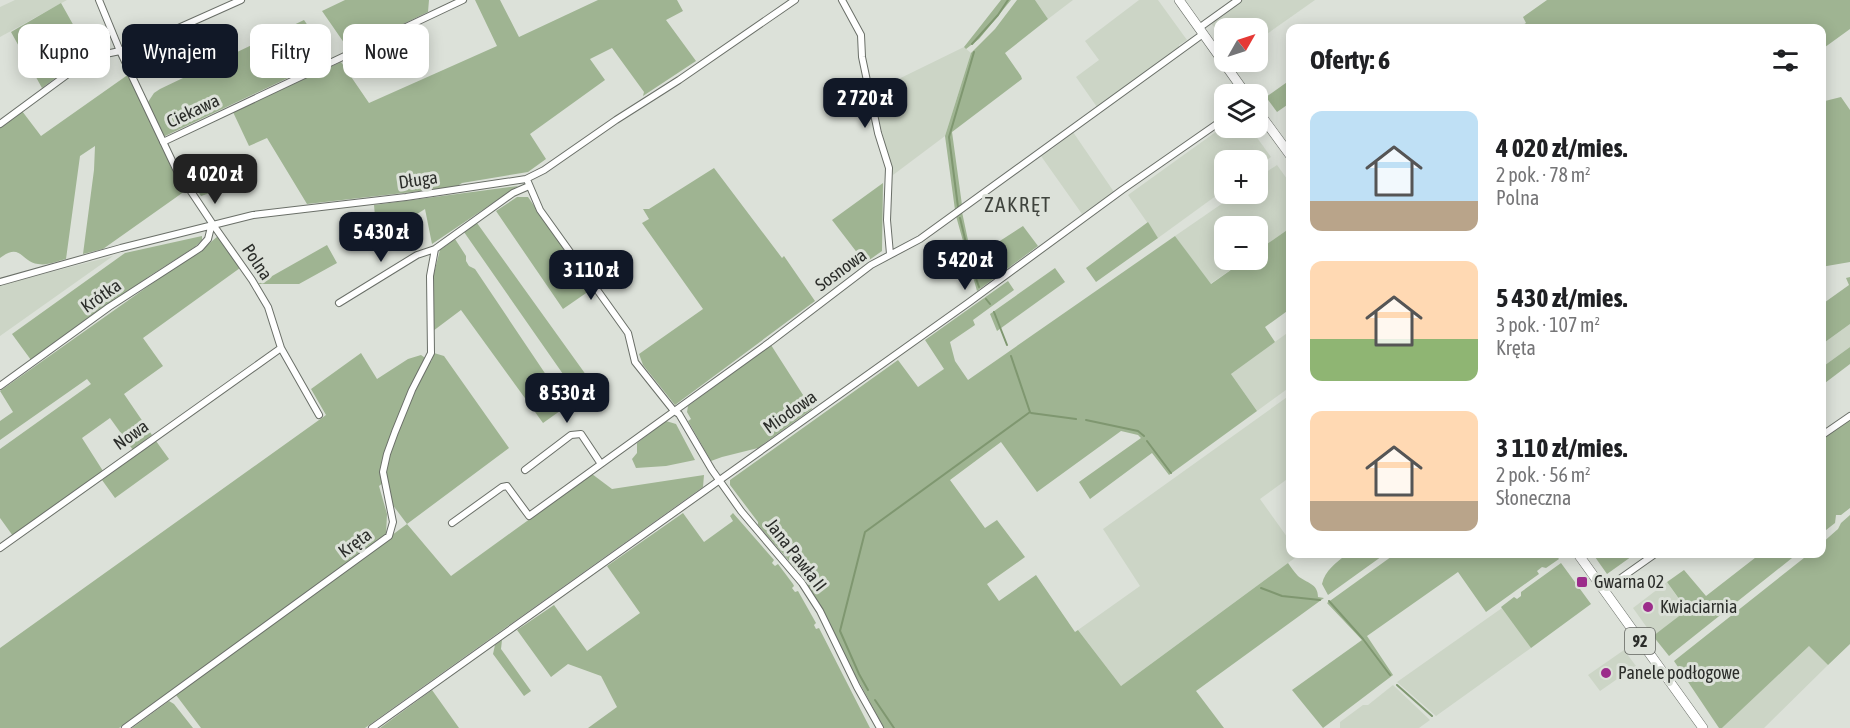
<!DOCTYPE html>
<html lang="pl">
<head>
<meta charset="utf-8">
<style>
  :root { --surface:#fff; --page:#f6f6f6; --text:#202124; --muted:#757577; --accent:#111827 }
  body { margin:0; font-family:"Asap Condensed",sans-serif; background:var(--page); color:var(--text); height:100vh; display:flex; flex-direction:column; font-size:22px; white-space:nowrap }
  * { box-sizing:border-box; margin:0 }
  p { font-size:20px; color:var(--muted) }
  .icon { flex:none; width:33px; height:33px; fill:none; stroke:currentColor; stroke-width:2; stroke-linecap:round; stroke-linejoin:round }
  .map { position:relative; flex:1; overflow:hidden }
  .sheet { position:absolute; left:1286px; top:24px; width:540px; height:534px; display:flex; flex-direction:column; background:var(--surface); border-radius:12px; box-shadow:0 3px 15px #0003 }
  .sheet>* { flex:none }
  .hud { position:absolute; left:18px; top:24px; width:570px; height:54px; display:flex; gap:12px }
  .needle { width:39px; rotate:51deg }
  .fabs { position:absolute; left:1214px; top:18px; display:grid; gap:12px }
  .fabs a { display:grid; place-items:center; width:54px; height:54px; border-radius:12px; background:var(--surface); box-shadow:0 3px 15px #0003; font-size:30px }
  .price { position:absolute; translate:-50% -51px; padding:0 14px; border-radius:12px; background:var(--accent); color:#fff; font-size:20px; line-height:39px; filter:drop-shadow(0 2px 3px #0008) }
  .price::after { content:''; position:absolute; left:50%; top:36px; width:18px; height:14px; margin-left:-9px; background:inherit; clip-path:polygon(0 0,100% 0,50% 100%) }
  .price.active { background:#222; color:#fff }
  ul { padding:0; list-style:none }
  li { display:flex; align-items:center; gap:18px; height:150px; padding:0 24px }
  li span { display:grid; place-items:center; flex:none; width:168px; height:120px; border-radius:12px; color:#555 }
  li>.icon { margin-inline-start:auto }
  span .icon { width:72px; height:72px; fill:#fffc; stroke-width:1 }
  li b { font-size:26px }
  h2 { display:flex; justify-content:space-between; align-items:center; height:72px; padding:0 24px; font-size:26px }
  .pill { padding:0 21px; border-radius:12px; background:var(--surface); box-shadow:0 3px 15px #0003; font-size:21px; line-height:54px }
  .pill.active { background:var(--accent); color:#fff }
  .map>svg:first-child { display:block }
  .built { fill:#ccd5c6 }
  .green { fill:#9fb492 }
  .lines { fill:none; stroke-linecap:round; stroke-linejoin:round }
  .stream { stroke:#7f9770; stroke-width:2 }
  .street-casing { stroke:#6a6f68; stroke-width:8 }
  .primary-casing { stroke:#6a6f68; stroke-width:10 }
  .street { stroke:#fff; stroke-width:6 }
  .primary { stroke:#fff; stroke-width:9 }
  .poi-dot { fill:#9c2d8b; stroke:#dce1d9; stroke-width:2 }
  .labels { text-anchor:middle; stroke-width:6; stroke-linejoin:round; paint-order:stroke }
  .shield { fill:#dce1d9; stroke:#60635e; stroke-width:1.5 }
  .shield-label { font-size:16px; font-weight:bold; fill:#2b2d2a }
  .street-label { font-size:18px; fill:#2b2d2a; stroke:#dce1d9 }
  .poi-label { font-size:18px; fill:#2b2d2a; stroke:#dce1d9; text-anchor:start }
  .quarter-label { font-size:21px; letter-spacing:1.5px; fill:#3f433d; stroke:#dce1d9 }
</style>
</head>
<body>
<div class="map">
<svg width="1850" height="728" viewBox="0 0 1850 728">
  <rect width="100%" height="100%" fill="#dce1d9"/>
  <path class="built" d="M15,0H67L0,37V7Z
    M1035,0H1073L1048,19Z
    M1139,0H1158L1187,40L1179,45V49L1097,107L1076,77L1099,60L1085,41Z
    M1241,0H1315L1257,41V28H1224V40L1211,23L1216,19H1219L1225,11Z
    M964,47L971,53L945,136L893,175L872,92Z
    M1224,126V128H1250L1271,157L1257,167V160H1224V190L1158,238L1128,195Z
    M1073,132L1114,192L1082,214L1041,156L1050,149L1051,150Z
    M1277,165L1290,183V228L1257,251V226H1224V260H1245L1210,284L1175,236L1236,194H1257V178Z
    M113,256L0,336V285Z
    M1850,324V347L1821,368V345Z
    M1290,331V387L1257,411L1231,374Z
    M1290,395V477L1260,499L1290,541V554L1299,555L1121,686L1078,630L1140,586L1103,529Z
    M1667,582L1687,611L1653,636L1633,608Z
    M1502,608L1531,648L1436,716L1397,682Z
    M1809,645L1828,665L1764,728H1722Z
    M1624,650L1636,666L1600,691L1588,675Z
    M1393,685L1430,720L1419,728H1340V722L1363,705H1368Z"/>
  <path class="green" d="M345,0H429L428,12L349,50L322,11Z
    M475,0H500L519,37L598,0H677L683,11L666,20L696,61L643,96L644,92L612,48L590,59L605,80L530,134L546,159L528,172L462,183L456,187L307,204L267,138L249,146L233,112L341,62L369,103L497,46Z
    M1001,0H1011L979,39L966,49L964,47Z
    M1017,0H1035L1048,19L1005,53L1021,76L1022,79L952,132L962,205L955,210L945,136L971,53L995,29Z
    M1547,0H1850V29L1821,50V28H1518L1526,23L1523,17Z
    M61,3L89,53L42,88L11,32Z
    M304,20L330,58L163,137L148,102L154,93L160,89Z
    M129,74L155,129L171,167L185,191L103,249L83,254L94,170L95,146L80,156L66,259C57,261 47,266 38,264C21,262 21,242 0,258V127L22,111L41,136Z
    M1290,80V103L1277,112L1266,97Z
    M1841,97L1850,110V262L1821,267V102Z
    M224,156L240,183L201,196L187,174Z
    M714,168L782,258L784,256L815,301L675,405L643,365L639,354L703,309L642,223L649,219L643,209H649Z
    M883,183L882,251L865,263L832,220Z
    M518,186L432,244L425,209L377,239L374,205Z
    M517,197H528L592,289L563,309L496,211Z
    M962,212L972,259L1023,226L1038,246L977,291L956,216Z
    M1148,222L1158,238L1096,282L1086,268Z
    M477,223L594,386L579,397L464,232Z
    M1290,228V309L1265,327L1275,342L1231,374L1257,411L1169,475L1152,453L1090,499L1079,482L1141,438L1138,435L1121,431L1037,492L1001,442L950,480L985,528L997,520L1025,557L987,584L999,601L1036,575L1075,632L1078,630L1121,686L1288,563C1291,567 1294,572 1298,576C1306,583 1318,583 1318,597L1324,598L1196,691L1224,728H884L853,671L822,609L803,577L758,525V522L730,485V480L898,360L918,387L941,371L944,369L925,340L1008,281L1014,290L973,320L975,325L950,342L955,361L968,380L1175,236L1211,284L1245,260H1257V251Z
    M202,236V240L195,247L151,275L31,360L12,334L125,253Z
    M218,236L240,268L143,338L163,366L124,394L152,435L133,450L110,418L82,438L103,471L13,536L0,518V449L91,384L87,379L0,440V421L13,412L0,391L181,263L197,254Z
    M455,239L466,256V261L469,266L475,269L567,406L543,423L461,310L433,331L434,273L440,250Z
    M327,245L337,263L299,284H258Z
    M1055,268L1065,282L997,331L990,314Z
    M1850,277V324L1821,345V305L1849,285L1846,278Z
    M771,345L812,409L758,448L722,457L711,461L688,421L691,419L687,412L688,406Z
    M1850,347V364L1821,386V368Z
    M361,353L377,379L408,359L421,355L431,362L434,353L444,356L509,448L407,524L451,576L592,474L612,489L704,475L703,487L365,728H201L176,695L407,524L392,504L387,480L379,486L387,514L386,535L119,728H0V648L326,415L311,389Z
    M1850,418V508L1841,515H1836L1835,523L1821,534V438Z
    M666,421L676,424L695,460L666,466L636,468L632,459L637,453V443Z
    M156,441L169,459L115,498L102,480Z
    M683,513L704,542L733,521L730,516L733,513L774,560L772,563L775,566L778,564L793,584L794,586L792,588L795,592L798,591L816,623L814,625L816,629L819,628L870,728H588L617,707L601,676L568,664L551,677L517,630L554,605L587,651L640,613L607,566Z
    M1850,515V644L1828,665L1809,646L1722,728H1719L1674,661L1809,554H1821V544L1838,529L1841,523Z
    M1347,554H1385L1328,595L1322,584C1325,570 1336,563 1347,554Z
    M1395,554H1555L1559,559L1546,568L1542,567L1537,571L1539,574L1486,612L1458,572L1367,636L1393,675L1323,728L1292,690L1362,640L1327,603Z
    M1600,554H1635L1607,574L1595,557Z
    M1760,554H1797L1669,656L1653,636L1687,610L1667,582L1684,570L1706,596Z
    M1561,563L1591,604L1531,648L1501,607L1514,597L1517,599L1521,596V592Z
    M502,640L501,649L531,691L524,696L493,654L495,645Z
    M432,690L459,728H380Z
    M169,701L174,704L193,728H132Z"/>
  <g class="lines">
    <path class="stream" d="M972,44L998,15L1008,0
      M958,207L949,137L974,52
      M960,218L971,264L979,287
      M986,299L990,304
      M994,312L1007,345
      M1031,413L1076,419
      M1086,420L1138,431L1144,436
      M1147,441L1171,473
      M1261,588L1282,596L1320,600
      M1329,601L1363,639L1390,675
      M1397,685L1432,716
      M868,690L859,674L840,631L865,532L1030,412L1011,356
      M875,700L894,728"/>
    <defs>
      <path id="street" d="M99,0L120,51L176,169L214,226L252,280L268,307L281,348L319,415
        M842,0L861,35L862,57L878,133L889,168L887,220L890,254
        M1199,28L1238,0
        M0,124L91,57L120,51L174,30L241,0
        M163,142L463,0
        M528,182L540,210L628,333L635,362L674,411L679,414L712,470L741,511L802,583L820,611L857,687L880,728
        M0,282L121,248L253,215L406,197L526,179L544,170L616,120L679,80L795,0
        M339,303L417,255L435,249
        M0,386L109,307L200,248L208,239L211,227
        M1821,436L1850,416
        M525,470L571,435L581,434L601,464
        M452,523L502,487L507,486L529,516L770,342L871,265L920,239L1203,34
        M0,548L281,348
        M1604,590L1655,554
        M125,728L389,536L393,522L383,472L387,454L395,432L412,390L431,353L430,276L435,249L513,193L529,186
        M372,728L968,303L1122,190L1224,119"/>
      <path id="primary" d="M1179,0L1246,94
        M1257,110L1290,155
        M1578,554L1703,728"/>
    </defs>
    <use href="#street" class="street-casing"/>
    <use href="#primary" class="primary-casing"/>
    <use href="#street" class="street"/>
    <use href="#primary" class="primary"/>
  </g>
  <g class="poi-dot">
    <rect x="1576" y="576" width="12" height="12" rx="3"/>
    <circle cx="1648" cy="607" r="6"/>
    <circle cx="1606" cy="673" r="6"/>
  </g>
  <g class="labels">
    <rect class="shield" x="1625" y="628" width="30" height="26" rx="4.5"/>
    <g class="shield-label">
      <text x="1640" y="647">92</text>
    </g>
    <g class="street-label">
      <text transform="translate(193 111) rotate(-25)" y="6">Ciekawa</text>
      <text transform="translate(418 180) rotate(-8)" y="6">Długa</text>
      <text transform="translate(257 262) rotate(56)" y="6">Polna</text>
      <text transform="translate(841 270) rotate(-36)" y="6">Sosnowa</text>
      <text transform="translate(101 296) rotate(-35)" y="6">Krótka</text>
      <text transform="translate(790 412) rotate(-35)" y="6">Miodowa</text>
      <text transform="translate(131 435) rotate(-35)" y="6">Nowa</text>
      <text transform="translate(355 543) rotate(-36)" y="6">Kręta</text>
      <text transform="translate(796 555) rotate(52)" y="6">Jana Pawła II</text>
    </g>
    <g class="poi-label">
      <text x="1594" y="588">Gwarna 02</text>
      <text x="1660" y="613">Kwiaciarnia</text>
      <text x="1618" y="679">Panele podłogowe</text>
    </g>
    <g class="quarter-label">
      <text x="1018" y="212">ZAKRĘT</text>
    </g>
  </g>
</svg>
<div class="fabs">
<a><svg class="needle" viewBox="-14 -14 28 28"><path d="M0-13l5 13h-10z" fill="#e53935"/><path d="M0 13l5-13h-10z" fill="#757577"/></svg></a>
<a><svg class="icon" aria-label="layers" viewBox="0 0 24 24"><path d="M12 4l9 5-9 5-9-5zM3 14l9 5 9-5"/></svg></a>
<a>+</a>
<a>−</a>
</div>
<b class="price" style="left:865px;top:129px">2 720 zł</b>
<b class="price active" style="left:215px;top:205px">4 020 zł</b>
<b class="price" style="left:381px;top:263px">5 430 zł</b>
<b class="price" style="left:965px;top:291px">5 420 zł</b>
<b class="price" style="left:591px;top:301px">3 110 zł</b>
<b class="price" style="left:567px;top:424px">8 530 zł</b>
<div class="hud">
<a class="pill">Kupno</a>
<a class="pill active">Wynajem</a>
<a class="pill">Filtry</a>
<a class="pill">Nowe</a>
</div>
<section class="sheet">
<h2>Oferty: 6<svg class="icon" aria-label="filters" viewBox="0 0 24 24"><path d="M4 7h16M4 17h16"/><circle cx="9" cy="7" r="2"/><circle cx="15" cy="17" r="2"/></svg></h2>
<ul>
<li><span style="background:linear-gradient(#bfe0f5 75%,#b9a48a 0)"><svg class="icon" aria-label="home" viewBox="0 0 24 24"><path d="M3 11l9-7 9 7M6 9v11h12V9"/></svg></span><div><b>4 020 zł/mies.</b><p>2 pok. · 78 m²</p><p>Polna</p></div></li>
<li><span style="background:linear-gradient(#ffd9b3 65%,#8fb573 0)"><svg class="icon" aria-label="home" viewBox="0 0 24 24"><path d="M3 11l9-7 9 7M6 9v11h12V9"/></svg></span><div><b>5 430 zł/mies.</b><p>3 pok. · 107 m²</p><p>Kręta</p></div></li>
<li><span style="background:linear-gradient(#ffd9b3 75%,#b9a48a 0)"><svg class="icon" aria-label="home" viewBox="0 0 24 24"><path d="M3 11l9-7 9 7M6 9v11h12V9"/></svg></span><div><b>3 110 zł/mies.</b><p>2 pok. · 56 m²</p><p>Słoneczna</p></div></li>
</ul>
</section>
</div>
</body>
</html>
